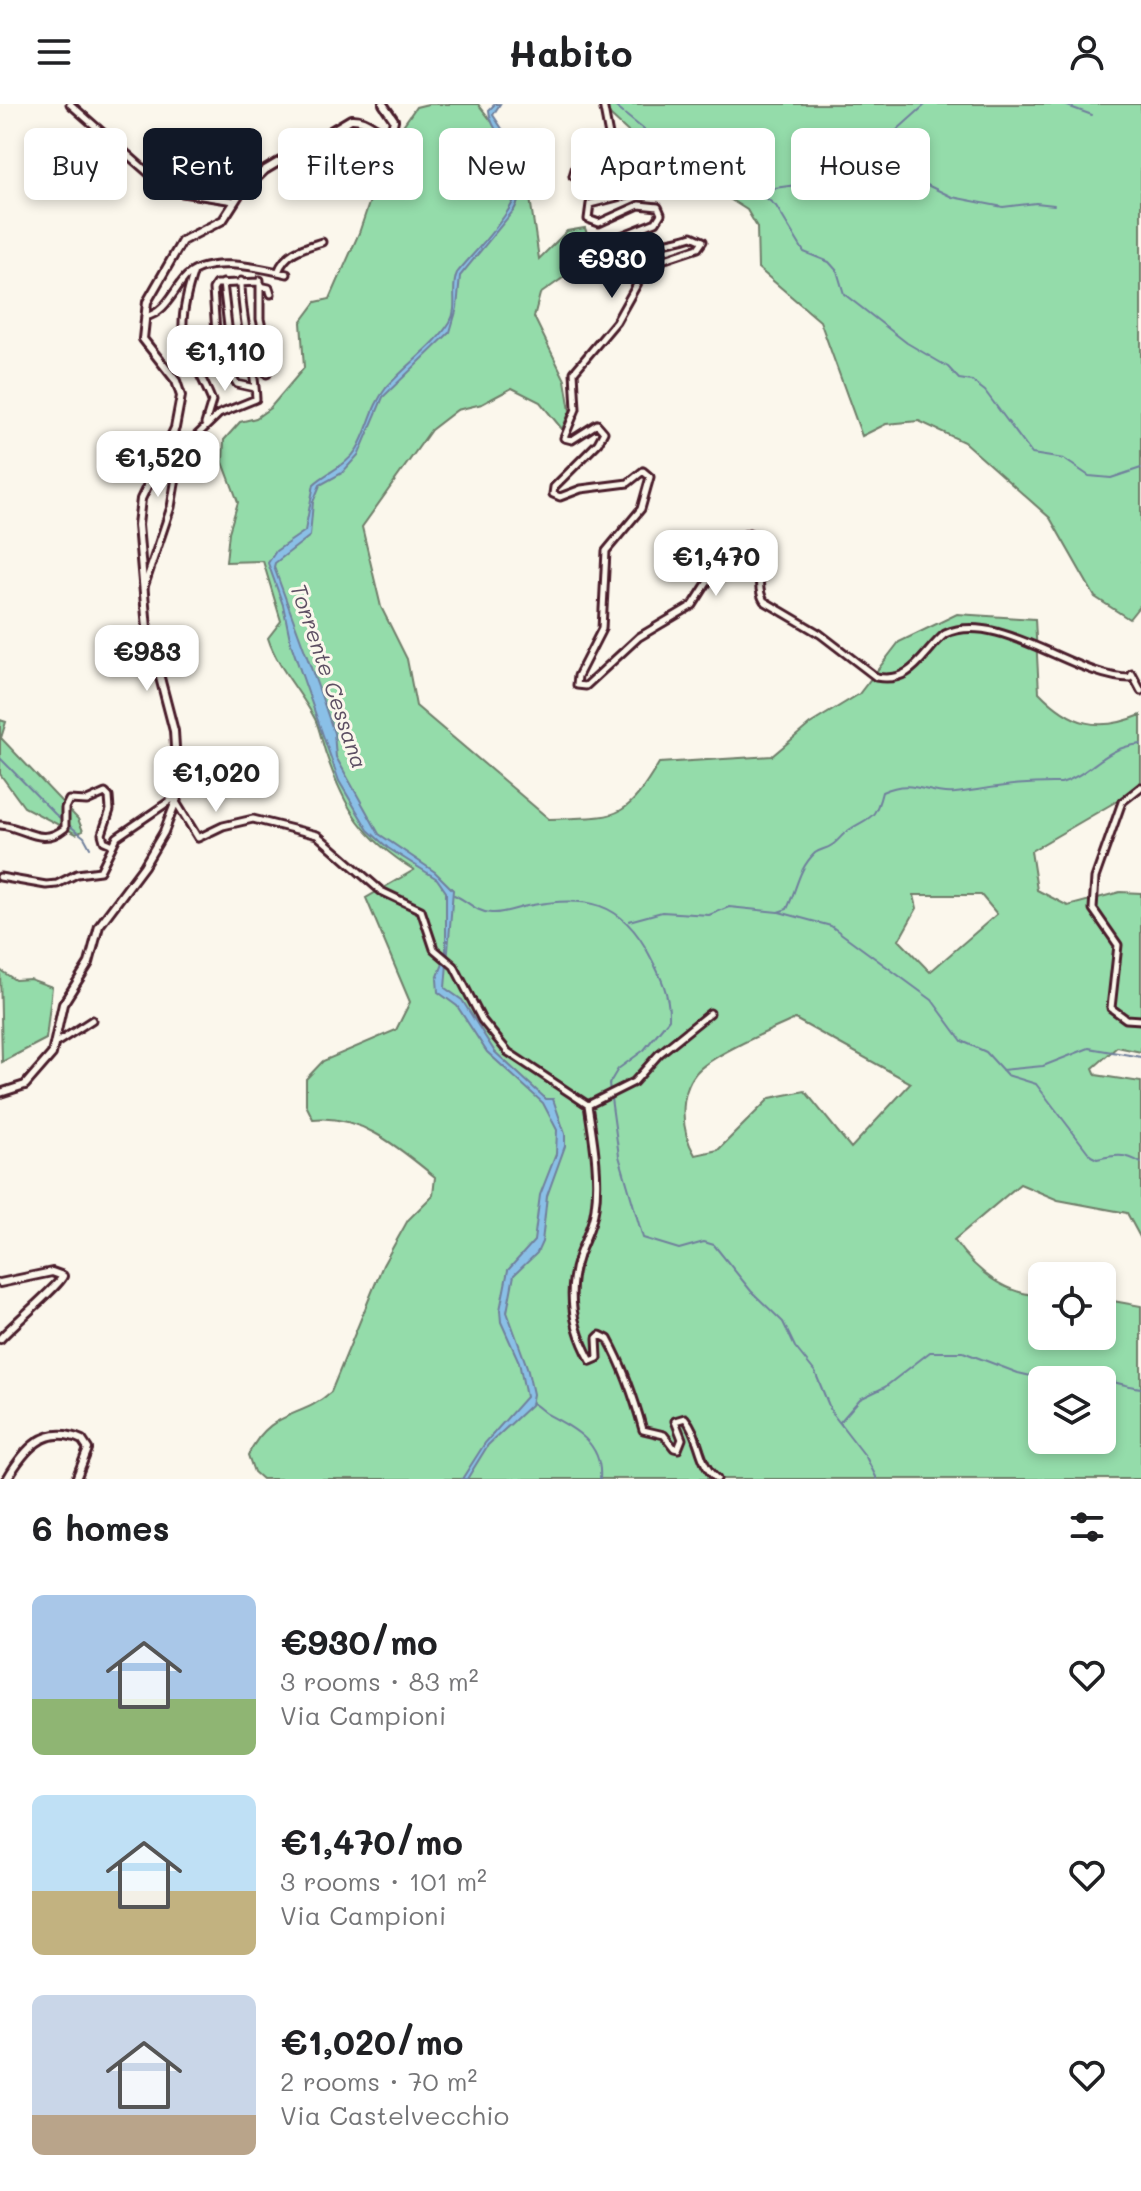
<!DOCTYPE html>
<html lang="en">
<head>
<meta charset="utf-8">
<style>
  :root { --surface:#fff; --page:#f2f2f2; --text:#202124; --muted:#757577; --accent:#111827 }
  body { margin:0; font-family:Mali,sans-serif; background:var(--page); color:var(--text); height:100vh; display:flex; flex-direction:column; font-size:30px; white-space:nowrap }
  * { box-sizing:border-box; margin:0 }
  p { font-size:26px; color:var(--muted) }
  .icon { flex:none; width:44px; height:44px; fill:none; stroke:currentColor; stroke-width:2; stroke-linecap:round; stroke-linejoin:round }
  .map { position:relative; height:1375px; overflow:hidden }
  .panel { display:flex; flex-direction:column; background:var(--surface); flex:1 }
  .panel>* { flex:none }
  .banner { position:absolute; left:24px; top:24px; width:1094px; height:72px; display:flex; gap:16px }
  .controls { position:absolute; left:1028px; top:1158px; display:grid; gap:16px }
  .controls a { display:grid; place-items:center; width:88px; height:88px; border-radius:12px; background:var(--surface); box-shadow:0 4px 12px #0003; font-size:40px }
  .price { position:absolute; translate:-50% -68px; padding:0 18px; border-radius:16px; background:#fff; color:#222; font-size:26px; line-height:52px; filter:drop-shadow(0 2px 4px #0008) }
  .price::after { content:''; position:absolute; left:50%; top:48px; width:24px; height:18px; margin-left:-12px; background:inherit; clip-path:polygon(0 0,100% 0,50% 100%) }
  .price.current { background:var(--accent); color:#fff }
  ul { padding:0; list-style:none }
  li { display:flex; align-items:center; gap:24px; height:200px; padding:0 32px }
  li span { display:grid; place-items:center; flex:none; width:224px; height:160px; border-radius:12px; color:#555 }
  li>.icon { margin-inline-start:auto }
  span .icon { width:96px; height:96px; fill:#fffc; stroke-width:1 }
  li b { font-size:34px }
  h2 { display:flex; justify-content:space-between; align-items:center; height:96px; padding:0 32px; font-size:34px }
  .chip { padding:0 28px; border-radius:12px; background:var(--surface); box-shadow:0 4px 12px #0003; font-size:28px; line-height:72px }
  .chip.current { background:var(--accent); color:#fff }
  header { display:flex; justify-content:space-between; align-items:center; height:104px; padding:0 32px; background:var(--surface); font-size:36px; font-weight:800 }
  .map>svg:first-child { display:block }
  .green { fill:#94dcaa; stroke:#6f7e6a; stroke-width:2; fill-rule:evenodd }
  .water { fill:#8ac0e7; stroke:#70809c; stroke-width:2 }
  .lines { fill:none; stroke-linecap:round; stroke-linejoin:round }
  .stream { stroke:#70809c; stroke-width:2 }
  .minor-tunnel { stroke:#d8ccc5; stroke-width:5; stroke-dasharray:5 2.5; stroke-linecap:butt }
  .minor-casing { stroke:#4a1f2b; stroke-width:11 }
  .tertiary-casing { stroke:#4a1f2b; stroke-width:12 }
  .minor { stroke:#fbf7ec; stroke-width:5 }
  .tertiary { stroke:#fbf7ec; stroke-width:6 }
  .labels { text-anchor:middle; stroke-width:6; stroke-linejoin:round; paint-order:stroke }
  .water-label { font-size:22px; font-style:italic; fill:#5d4f63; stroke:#fbf7ec }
</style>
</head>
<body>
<header><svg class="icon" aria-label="menu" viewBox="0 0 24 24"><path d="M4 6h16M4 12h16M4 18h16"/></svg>Habito<svg class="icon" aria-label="person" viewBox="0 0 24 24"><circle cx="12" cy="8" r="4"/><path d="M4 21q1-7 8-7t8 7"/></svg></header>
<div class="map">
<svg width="1141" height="1375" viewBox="0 0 1141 1375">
  <rect width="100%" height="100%" fill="#fbf7ec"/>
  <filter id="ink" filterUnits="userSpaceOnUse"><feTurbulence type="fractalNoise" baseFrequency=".0125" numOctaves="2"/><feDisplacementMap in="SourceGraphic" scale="16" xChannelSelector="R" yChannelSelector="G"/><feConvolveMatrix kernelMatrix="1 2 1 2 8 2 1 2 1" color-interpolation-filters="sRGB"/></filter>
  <g filter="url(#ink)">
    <path class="green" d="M428,0H478L525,60L539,155L567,127L585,124L598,165L577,164L540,190L534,213L565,276L570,307L562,325L540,298L512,284L482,300L457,306L431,326L362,423L381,503L407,555L416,602L549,715C616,712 623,720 659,659L772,652L810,620L859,590L899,538L957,510L1035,515L1039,588C1071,621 1098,629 1141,611V683L1031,747L1037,786L1068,802L1120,788L1141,789V948L1117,943L1093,964L1096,971L1141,978V1135L1127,1109L1058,1096L1020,1080L954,1136C975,1166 1004,1190 1042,1192V1232H1102V1195L1141,1202V1375H262L254,1368L248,1351C271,1304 300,1316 331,1288L383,1161L408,1116L433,1091L435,1073C399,1044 361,1010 313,1015L306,1001V975L323,957L396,926L410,898L366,794L414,766C363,734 345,706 326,650C322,639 320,625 315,615C300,586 278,565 268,534L281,517L263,457L226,458L229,428L238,398L223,358L224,336L240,318L256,314L270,304L304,264L301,218L316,198L330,195L359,129L388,43L416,3ZM914,791H981L997,810L930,868L899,836L917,804ZM795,915L911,979L851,1044L805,987L770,994L718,1046L695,1051C681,1028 678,992 696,969C709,952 773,925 795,915ZM1042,1276H1102V1336H1042Z
      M598,0H1141V500L1129,515L1095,493L1050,414L964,338L919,317L886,320L862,332L820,217L758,164L757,123L747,106L639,38Z
      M0,616L6,618L1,634L78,715L83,727L76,730L24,703L0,670Z
      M0,866L15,876L30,875L52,883L46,935L2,958Z"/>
    <path class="water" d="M495,0H500L493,11L526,61L528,78L514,106L460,172L457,204L450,228L383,293L359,350L342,369L320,381L313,398L310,432L275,459L274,463L321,591L334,629L336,653L379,730L435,768L453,786L445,884L462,896L495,948L546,995H553L565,1030V1042L547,1092L542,1138L537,1149L514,1171L507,1208L527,1263L533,1290L531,1301L488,1341L467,1375H462L485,1339L526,1293L519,1258L501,1218L500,1206L508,1166L534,1137L540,1091L556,1050L557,1026L543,999L487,948L457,902L438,888L437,875L446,852V788L437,775L388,744L368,726L339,677L291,540L283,501L268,459L276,447L305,427L314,380C328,367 347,362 357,345C369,325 371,303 386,284C406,261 436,241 450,218C459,203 450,184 457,169C477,144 540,85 517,54C507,40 490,24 489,6Z"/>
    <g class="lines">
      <path class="stream" d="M612,0L663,41L691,53L709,56L765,93L776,102L804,148L829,158L837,167L844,190L907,239L948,263L959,275L972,277L985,287L1032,350L1064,355L1089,372L1111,374L1141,364
        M1062,0L1092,11
        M867,52L952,93L1003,103L1036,99L1054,101
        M760,86L825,77L858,61L926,0
        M0,654L55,710L84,733L90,744
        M454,791C467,796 475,808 491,809C503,810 516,804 527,802C585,791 622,796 650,852C661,873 670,891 669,915L644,946L618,965L609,980L619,1052L643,1134L679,1145L704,1138L714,1141L751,1187L783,1218L795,1243L815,1268L832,1309L866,1353L877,1375
        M779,808L831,822L932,896L962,937L986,948L1007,971L1036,980L1091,1052L1097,1055C1115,1051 1125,1049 1141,1059
        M629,817L662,808L709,811L729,803L778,808L787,805C797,785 798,765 815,749C820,745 827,745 832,741C837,738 841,732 846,728C869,711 874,720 882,688C915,673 926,692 955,689C993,684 1021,678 1061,679C1092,670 1103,643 1141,640
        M1002,966L1043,962L1089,944L1141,953
        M1072,1276L1079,1271C1101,1273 1119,1281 1141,1284
        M532,1299C538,1302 542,1307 547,1310C575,1325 603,1339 600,1375
        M840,1318L860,1295L885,1283L930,1248H963L1018,1269L1048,1276"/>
      <path class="minor-tunnel" d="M258,273L267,270"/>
      <defs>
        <path id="minor" d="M70,0L169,87L234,97
          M603,0L611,42L606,49L576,62L573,72L582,78C599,73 634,63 645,80L641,87L590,100L588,115L599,119L639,101L658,103L661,110L656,118L601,140L598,148L605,152C634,140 663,142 692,132L703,137L698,144L662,156L644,168L616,218L574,268L576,305L564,334L572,336L597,320L604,328L598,339L554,383L553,390L560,393L581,385L628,379L643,367L650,373L641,405L606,447L602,525L578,572L577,581L586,582L639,533L693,501L735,435L749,429L758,434C767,453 753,479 764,497L820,530L876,573C913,580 922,549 945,530C998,505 1076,574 1130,574L1132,570L1141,587
          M194,167C171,238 187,237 212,297L205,320
          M278,168C286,147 303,144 322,138
          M260,176V215L269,254L267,270
          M223,179L234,275L237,280L255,284
          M260,182L269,184L271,190
          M145,213C165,209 172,189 184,175C204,150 261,164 287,170
          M229,258L217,243L213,185L216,180L259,178
          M144,483L171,403L179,356L191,337L219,310L256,295C254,255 241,217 241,177
          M1141,683L1122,698L1095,774L1093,805L1118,841L1111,904L1126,915L1141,916
          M176,698L198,734L223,722L253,715L317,731L381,787L421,806L434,845L454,862L482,916L508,948L588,1001C593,1034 600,1071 595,1104C593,1121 585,1135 579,1151C566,1188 572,1223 591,1257L598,1254L597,1234L600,1231L608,1235C624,1264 634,1293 643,1326L664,1331L674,1344L678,1345L682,1335L675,1317L685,1314C701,1333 697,1359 717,1375
          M0,721C25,723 41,744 65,724V704L69,696L87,697L105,689L109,693L110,706L102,730L104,737L111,740
          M0,773L46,781L57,780L77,770L100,767L117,733L177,692
          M58,938L92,916
          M588,1001L634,978L659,950L710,909"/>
        <path id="tertiary" d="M0,989L25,981L52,950L63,900L89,859L99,822L144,762L164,728L178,692L174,627L147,524L138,421L141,395L175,324L181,292L176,277L143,235L147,198L182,137L223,116L239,91L265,66L351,15C369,14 376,30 391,29L394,16L383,0
          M0,1179L52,1168L63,1172C60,1181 11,1222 0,1235
          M7,1375C24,1346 45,1319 82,1336L88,1345L76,1375"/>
      </defs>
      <use href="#minor" class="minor-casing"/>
      <use href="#tertiary" class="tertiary-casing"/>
      <use href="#minor" class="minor"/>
      <use href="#tertiary" class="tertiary"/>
    </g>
  </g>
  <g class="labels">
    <g class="water-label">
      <text transform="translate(329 572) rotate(71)" y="8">Torrente Cessana</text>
    </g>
  </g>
</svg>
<div class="controls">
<a><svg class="icon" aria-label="locate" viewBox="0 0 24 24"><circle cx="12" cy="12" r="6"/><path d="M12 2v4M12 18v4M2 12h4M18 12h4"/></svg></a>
<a><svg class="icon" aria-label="layers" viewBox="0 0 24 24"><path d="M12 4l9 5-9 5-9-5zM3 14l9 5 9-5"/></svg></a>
</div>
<b class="price current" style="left:612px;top:196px">€930</b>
<b class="price" style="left:225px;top:289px">€1,110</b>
<b class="price" style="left:158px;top:395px">€1,520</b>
<b class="price" style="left:716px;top:494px">€1,470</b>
<b class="price" style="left:147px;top:589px">€983</b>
<b class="price" style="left:216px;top:710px">€1,020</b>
<div class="banner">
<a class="chip">Buy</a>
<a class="chip current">Rent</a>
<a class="chip">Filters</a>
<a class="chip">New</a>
<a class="chip">Apartment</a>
<a class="chip">House</a>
</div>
</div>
<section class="panel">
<h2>6 homes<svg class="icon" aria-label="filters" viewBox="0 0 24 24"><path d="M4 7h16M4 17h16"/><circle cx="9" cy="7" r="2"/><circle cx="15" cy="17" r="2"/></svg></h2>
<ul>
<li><span style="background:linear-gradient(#a9c7e8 65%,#8fb573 0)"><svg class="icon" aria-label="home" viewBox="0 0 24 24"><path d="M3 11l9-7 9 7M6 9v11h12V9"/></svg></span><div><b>€930/mo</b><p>3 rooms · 83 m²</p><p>Via Campioni</p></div><svg class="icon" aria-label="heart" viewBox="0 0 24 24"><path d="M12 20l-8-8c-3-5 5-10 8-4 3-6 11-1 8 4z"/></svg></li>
<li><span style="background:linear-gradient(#bfe0f5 60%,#c2b280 0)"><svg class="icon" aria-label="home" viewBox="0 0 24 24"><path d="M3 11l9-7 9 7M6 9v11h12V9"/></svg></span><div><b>€1,470/mo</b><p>3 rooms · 101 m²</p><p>Via Campioni</p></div><svg class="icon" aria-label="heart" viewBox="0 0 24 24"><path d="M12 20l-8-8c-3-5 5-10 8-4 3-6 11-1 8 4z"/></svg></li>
<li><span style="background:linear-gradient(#c9d6e8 75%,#b9a48a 0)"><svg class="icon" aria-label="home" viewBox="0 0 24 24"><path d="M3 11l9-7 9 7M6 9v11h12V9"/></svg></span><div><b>€1,020/mo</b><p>2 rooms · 70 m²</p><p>Via Castelvecchio</p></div><svg class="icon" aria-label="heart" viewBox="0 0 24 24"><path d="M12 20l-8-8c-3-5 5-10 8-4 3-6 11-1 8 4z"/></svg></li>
</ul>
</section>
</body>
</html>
